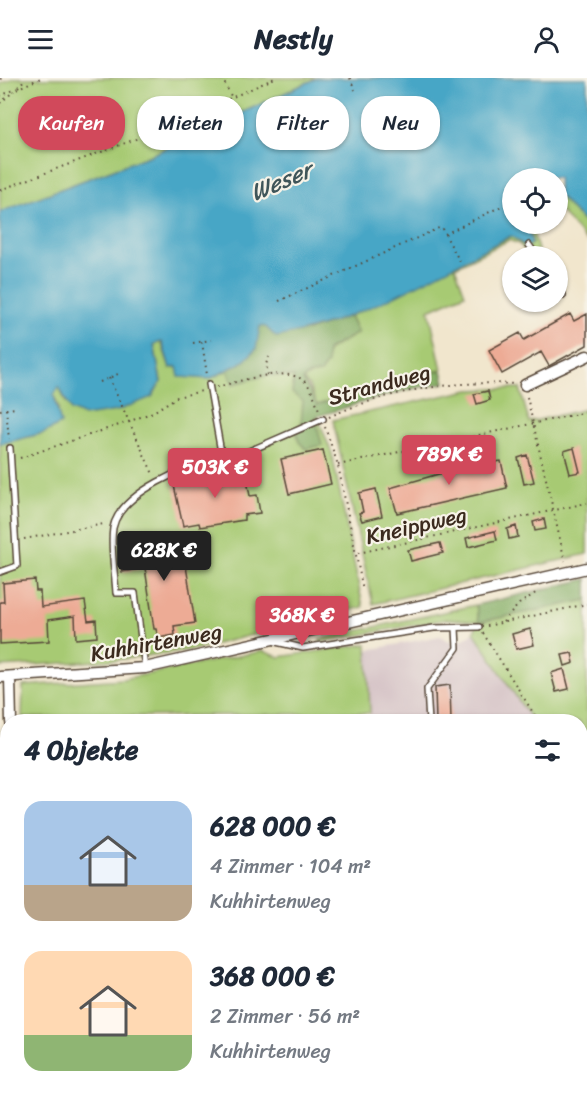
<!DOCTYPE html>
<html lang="de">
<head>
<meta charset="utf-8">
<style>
  :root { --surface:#fff; --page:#f2f2f3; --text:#1f2937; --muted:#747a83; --accent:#d1495b }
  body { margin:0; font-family:Sriracha,sans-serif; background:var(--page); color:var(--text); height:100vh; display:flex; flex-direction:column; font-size:22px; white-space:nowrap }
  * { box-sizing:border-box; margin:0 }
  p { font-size:20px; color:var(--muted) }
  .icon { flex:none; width:33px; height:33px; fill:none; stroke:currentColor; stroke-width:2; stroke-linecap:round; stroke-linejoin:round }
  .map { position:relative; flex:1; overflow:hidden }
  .drawer { position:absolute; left:0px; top:636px; width:588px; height:384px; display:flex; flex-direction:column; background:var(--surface); border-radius:24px 24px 0 0; box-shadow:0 2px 4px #0004 }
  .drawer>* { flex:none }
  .hud { position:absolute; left:18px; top:18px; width:552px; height:54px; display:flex; gap:12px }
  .fabs { position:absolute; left:502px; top:90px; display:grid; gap:12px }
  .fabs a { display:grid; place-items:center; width:66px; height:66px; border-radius:50%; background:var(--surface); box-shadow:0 2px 4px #0004; font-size:30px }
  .price { position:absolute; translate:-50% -51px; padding:0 14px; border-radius:6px; background:var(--accent); color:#fff; font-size:20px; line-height:39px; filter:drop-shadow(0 2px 3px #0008) }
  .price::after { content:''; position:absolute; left:50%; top:36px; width:18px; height:14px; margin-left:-9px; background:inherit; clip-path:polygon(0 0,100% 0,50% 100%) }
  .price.on { background:#222; color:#fff }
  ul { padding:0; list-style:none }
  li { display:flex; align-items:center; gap:18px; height:150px; padding:0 24px }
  li span { display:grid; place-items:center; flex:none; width:168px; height:120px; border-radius:18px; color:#555 }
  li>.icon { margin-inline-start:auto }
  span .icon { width:72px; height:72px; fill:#fffc; stroke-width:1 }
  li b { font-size:26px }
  h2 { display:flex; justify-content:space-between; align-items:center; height:72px; padding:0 24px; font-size:26px }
  .pill { padding:0 21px; border-radius:24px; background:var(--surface); box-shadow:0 2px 4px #0004; font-size:21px; line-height:54px }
  .pill.on { background:var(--accent); color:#fff }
  header { display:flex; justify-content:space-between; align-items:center; height:78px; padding:0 24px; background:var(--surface); font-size:27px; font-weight:800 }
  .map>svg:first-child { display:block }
  .industrial { fill:#d2bec3 }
  .green { fill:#a7ca73; stroke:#717a48; stroke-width:1.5 }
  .forest { fill:#85ae65; stroke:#606c42; stroke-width:1.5 }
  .water { fill:#47a6c6; stroke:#416872; stroke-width:1.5 }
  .building { fill:#edab95 }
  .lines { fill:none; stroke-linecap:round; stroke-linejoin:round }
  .service-casing { stroke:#564638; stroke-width:8 }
  .minor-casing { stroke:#564638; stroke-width:13 }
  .path { stroke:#564638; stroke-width:2; stroke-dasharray:1.5 4.5; stroke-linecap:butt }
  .service { stroke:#fff; stroke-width:5 }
  .minor { stroke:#fff; stroke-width:10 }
  .labels { text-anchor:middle; stroke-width:4.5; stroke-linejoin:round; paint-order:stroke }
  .street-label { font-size:22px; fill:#3b2a1e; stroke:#f7f3e8 }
  .water-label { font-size:24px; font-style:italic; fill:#3f5559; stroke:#f7f3e8 }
</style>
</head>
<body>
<header><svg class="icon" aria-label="menu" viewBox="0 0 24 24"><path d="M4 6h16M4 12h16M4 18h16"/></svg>Nestly<svg class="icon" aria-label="person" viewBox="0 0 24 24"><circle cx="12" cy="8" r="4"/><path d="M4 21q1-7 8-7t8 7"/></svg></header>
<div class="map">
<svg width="587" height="1020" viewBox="0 0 587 1020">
  <rect width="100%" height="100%" fill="#f7f3e8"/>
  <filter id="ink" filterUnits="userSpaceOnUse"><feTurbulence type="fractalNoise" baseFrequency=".0167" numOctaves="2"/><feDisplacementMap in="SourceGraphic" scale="12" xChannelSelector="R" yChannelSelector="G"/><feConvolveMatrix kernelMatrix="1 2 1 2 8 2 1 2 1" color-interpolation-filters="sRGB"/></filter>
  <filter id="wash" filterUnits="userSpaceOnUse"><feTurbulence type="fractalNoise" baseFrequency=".008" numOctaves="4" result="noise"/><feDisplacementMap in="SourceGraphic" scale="24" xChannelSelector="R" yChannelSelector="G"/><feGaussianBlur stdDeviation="1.35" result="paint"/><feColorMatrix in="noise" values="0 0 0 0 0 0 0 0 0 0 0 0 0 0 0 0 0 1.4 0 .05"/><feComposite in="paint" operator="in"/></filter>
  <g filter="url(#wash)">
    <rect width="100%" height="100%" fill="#f1e6cd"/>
    <path class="industrial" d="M474,554L532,643H370L368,572L440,558L449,563L464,561Z
      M581,978H587V1020H389V1013L580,1012Z"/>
    <path class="green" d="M14,0H317L151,77L0,134V6Z
      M558,117L587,148V163L558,131Z
      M531,146H536L532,151L538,172L530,177L519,166L509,162L455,189L465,216L429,232L442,292L382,306L317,328L309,308L303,302L327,285V273L358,255L350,238L511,158L526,168L532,165L528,148Z
      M161,264L170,290L177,289L210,301L227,292L233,304L268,297L294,299L292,308L316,335L332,376L363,529L196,571L116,582L0,589V366L44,355L59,331L54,317L59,308L66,325L161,303L154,266Z
      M520,310L529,344L587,331V476L373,526L333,342L469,312Z
      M587,522V978H580V644L532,643L474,554L478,544L448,541L320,564V561L476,527L479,544Z
      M367,566L370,635L22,640L23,608L123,601L263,573L279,579Z"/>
    <path class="forest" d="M350,238L358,255L327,272V285L320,295L308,297L303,302L317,327L382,306L442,292L445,305C399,311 359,326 315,339L322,367L306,371L299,364L296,354L301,346L303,323L292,315L294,299L268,297L233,306L227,292L244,283L256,271L259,247L307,253Z
      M587,501V522L479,544L476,527Z
      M0,979H7L8,1012H151L165,1020H0Z"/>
    <path class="water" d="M317,0H587V148L558,117V100H543L534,96L530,100H513V146H531L528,149L532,165L527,169L511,158C435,196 360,244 276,259L266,249L260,248L256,271L244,283L210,301L179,299L177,289L170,290L162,264L154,266L161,304L152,319L117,333L84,338L71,332L59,309L54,317L61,346L44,355L0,366V134L151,77Z"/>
    <g id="blocks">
      <path class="building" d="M570,236L574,243L587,236V267L549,288L541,274L502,296L489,272L520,255L524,262Z
        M488,313L490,322L477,326L474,316Z
        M574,370L580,394L570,396L564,373Z
        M323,372L331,406L289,416L281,381Z
        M527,377L534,404L524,406L518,380Z
        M501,383L507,410L397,435L390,410L463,389Z
        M245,392L250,418L257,417L260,435L244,437V442L200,449L199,445L183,448L173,403Z
        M376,411L382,438L362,443L359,435L363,434L359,415Z
        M544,441L546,451L535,453L533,444Z
        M516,448L518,459L509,461L507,451Z
        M495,453L497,462L468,469L466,460Z
        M181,456L195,545L174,548L175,557L158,560L156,551H154L145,490L122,494L119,473L157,467L156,460Z
        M440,465L443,475L411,483L408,472Z
        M35,502L36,513H40L41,529L85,523L88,543L96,542L97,559L76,561L75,538L48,542L49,563L0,566V524H4L3,505Z
        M530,551L534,567L516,571L512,556Z
        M572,575L574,585L565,588L562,577Z
        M564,591L569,611L556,614L551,595Z
        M450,607L451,644H436L435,609Z"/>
    </g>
  </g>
  <g filter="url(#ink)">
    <use href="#blocks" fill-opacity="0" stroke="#564638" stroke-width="1.5"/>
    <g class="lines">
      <defs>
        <path id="service" d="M529,167L537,178
          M558,210L563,217
          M222,380L247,374L323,341
          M0,494L17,488L10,370
          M276,564L303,570L434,550L479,549
          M145,590L135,515H116C115,495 110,470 113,450C120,414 189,387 222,380L209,306
          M429,644L427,611L457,570L456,550
          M580,996L583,995
          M334,1012V1020
          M405,1012V1020
          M517,1012L518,1020"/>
        <path id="minor" d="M525,307L587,278
          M0,599L145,590L587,490
          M10,599L11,644
          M8,741L3,742L8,894"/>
      </defs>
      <use href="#service" class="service-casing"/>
      <use href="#minor" class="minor-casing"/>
      <path class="path" d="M222,0L232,20
        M350,0L355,12
        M0,1L3,0
        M18,9L26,0
        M0,18L41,0
        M0,25L14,13
        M0,112L160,52L275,0
        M445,156L508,125
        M279,223L441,149L460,184
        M202,264L207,297
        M193,265L211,262
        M268,297L266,286L269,279
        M109,300L153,396
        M100,304L118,296
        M217,309C238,304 291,285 307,306C313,313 316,324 319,332
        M527,319L565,483
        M6,331L9,361
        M0,332L16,330
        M329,339C385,313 452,302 514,306
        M325,349L338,387L363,512
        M20,380L128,344L153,334L177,319L202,313
        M338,387L587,334
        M24,461L104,446
        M358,475L587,425
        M503,544L519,526L537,514
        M487,548L587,526
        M483,555L539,644
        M580,708L587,718
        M580,974H587
        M0,1018L8,987"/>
      <use href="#service" class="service"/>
      <use href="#minor" class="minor"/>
    </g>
  </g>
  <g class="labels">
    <g class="street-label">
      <text transform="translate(379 306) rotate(-15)" y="8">Strandweg</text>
      <text transform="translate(416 447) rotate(-13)" y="8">Kneippweg</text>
      <text transform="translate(156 564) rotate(-10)" y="8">Kuhhirtenweg</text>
    </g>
    <g class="water-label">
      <text transform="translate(281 103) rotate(-23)" y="8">Weser</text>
    </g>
  </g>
</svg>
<div class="fabs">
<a><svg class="icon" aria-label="locate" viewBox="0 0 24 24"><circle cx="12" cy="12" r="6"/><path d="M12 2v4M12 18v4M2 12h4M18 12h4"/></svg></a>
<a><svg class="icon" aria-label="layers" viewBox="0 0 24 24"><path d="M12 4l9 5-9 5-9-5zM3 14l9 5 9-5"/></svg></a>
</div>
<b class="price" style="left:449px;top:408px">789K €</b>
<b class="price" style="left:215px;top:421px">503K €</b>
<b class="price on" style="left:164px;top:504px">628K €</b>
<b class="price" style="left:302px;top:569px">368K €</b>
<div class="hud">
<a class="pill on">Kaufen</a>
<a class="pill">Mieten</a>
<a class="pill">Filter</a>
<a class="pill">Neu</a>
</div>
<section class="drawer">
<h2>4 Objekte<svg class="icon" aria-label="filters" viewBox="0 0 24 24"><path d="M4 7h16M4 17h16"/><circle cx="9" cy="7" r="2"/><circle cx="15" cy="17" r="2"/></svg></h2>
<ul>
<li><span style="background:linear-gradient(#a9c7e8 70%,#b9a48a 0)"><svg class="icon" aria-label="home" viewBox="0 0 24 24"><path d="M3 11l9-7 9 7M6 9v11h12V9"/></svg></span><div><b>628 000 €</b><p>4 Zimmer · 104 m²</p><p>Kuhhirtenweg</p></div></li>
<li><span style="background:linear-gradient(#ffd9b3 70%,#8fb573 0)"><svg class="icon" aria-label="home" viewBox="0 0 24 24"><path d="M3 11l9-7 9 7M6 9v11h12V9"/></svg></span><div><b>368 000 €</b><p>2 Zimmer · 56 m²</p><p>Kuhhirtenweg</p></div></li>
</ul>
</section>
</div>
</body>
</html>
